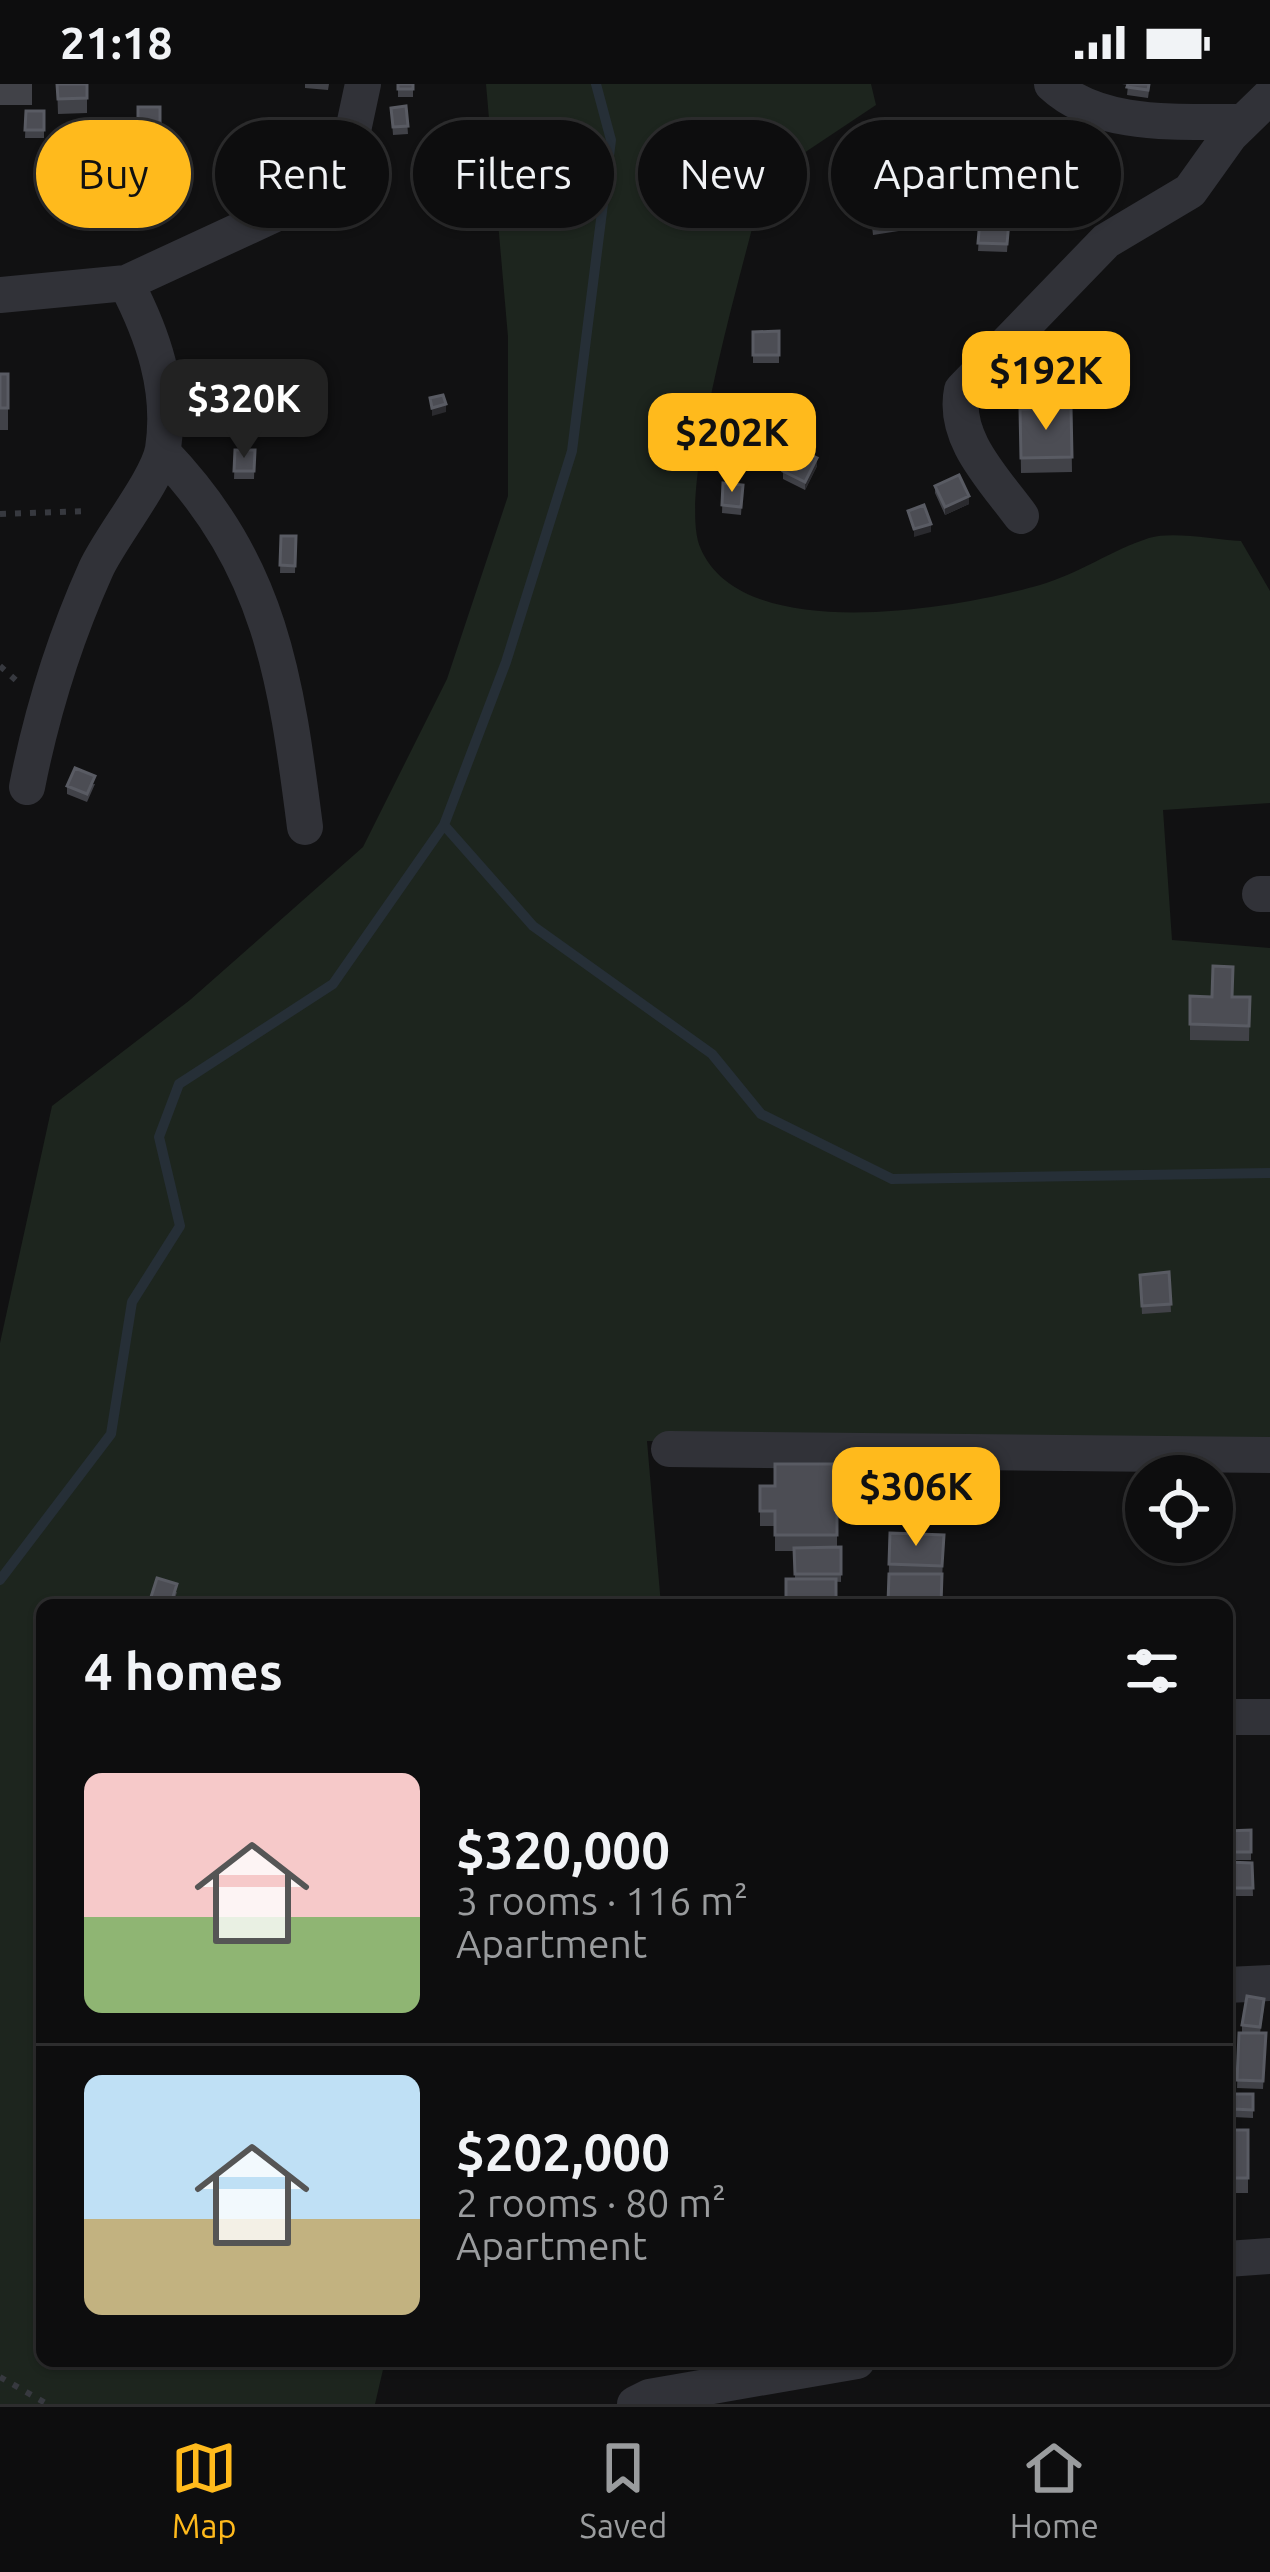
<!DOCTYPE html>
<html lang="en">
<head>
<meta charset="utf-8">
<style>
  :root { --surface:#0d0d0e; --page:#1b1b1c; --text:#f1f3f6; --muted:#9a9c9e; --line:#2d2d2e; --accent:#ffba1c }
  body { margin:0; font-family:Ubuntu,sans-serif; background:var(--page); color:var(--text); height:100vh; display:flex; flex-direction:column; font-size:45px; white-space:nowrap }
  * { box-sizing:border-box; margin:0 }
  p { font-size:39px; color:var(--muted) }
  .icon { flex:none; width:66px; height:66px; fill:none; stroke:currentColor; stroke-width:2; stroke-linecap:round; stroke-linejoin:round }
  .map { position:relative; flex:1; overflow:hidden }
  .sheet { position:absolute; left:36px; top:1515px; width:1197px; height:768px; display:flex; flex-direction:column; background:var(--surface); border-radius:18px; box-shadow:0 3px 9px #0004,0 0 0 3px var(--line) }
  .sheet>* { flex:none }
  .top-card { position:absolute; left:36px; top:36px; width:1200px; height:108px; display:flex; gap:24px }
  .buttons { position:absolute; left:1125px; top:1371px; display:grid; gap:24px }
  .buttons a { display:grid; place-items:center; width:108px; height:108px; border-radius:50%; background:var(--surface); box-shadow:0 3px 9px #0004,0 0 0 3px var(--line); font-size:60px }
  .price { position:absolute; translate:-50% -102px; padding:0 27px; border-radius:24px; background:var(--accent); color:#111; font-size:39px; line-height:78px; filter:drop-shadow(0 3px 6px #0008) }
  .price::after { content:''; position:absolute; left:50%; top:72px; width:36px; height:27px; margin-left:-18px; background:inherit; clip-path:polygon(0 0,100% 0,50% 100%) }
  .price.current { background:#222; color:#fff }
  ul { padding:0; list-style:none }
  li { display:flex; align-items:center; gap:36px; height:300px; padding:0 48px }
  li+li { border-top:3px solid var(--line) }
  li span { display:grid; place-items:center; flex:none; width:336px; height:240px; border-radius:18px; color:#555 }
  li>.icon { margin-inline-start:auto }
  span .icon { width:144px; height:144px; fill:#fffc; stroke-width:1 }
  li b { font-size:51px }
  h2 { display:flex; justify-content:space-between; align-items:center; height:144px; padding:0 48px; font-size:51px }
  .tag { padding:0 42px; border-radius:54px; background:var(--surface); box-shadow:0 3px 9px #0004,0 0 0 3px var(--line); font-size:42px; line-height:108px }
  .tag.current { background:var(--accent); color:#111 }
  .status { display:flex; justify-content:space-between; align-items:center; height:84px; padding:0 60px; background:var(--surface); direction:ltr }
  .status svg { height:33px; fill:currentColor }
  .tab-bar { display:flex; justify-content:space-around; align-items:center; height:168px; border-top:3px solid var(--line); background:var(--surface); font-size:33px; color:var(--muted) }
  .tab-bar a { display:grid; justify-items:center; gap:6px }
  .tab-bar .current { color:var(--accent) }
  .map>svg:first-child { display:block }
  .grass { fill:#1d251e }
  .lines { fill:none; stroke-linecap:round; stroke-linejoin:round }
  .stream { stroke:#262f37; stroke-width:10 }
  .path { stroke:#37393f; stroke-width:6; stroke-dasharray:6 9; stroke-linecap:butt }
  .minor { stroke:#313238; stroke-width:36 }
  .wall { fill:#414248 }
  .shaded-wall { fill:#2a2a2e }
  .building { fill:#4c4d54; stroke:#595b63; stroke-width:3 }
</style>
</head>
<body>
<div class="status"><b>21:18</b><svg viewBox="0 0 49 12"><path d="M0 12V9h3v3zM5 12V6h3v6zM10 12V3h3v9zM15 12V0h3v12zM26 1h20v11H26zM47 4h2v5h-2z"/></svg></div>
<div class="map">
<svg width="1270" height="2320" viewBox="0 0 1270 2320">
  <rect width="100%" height="100%" fill="#111112"/>
  <path class="grass" d="M486,0H871L876,21L765,95C748,166 676,404 700,463C741,564 959,524 1040,501C1078,490 1112,466 1149,454C1175,447 1214,456 1241,457L1270,507V719L1163,726L1172,856L1270,864V1366L647,1357L661,1521H42V2277H385L375,2320H0V1259L52,1022L190,916L363,763L447,595L508,412V253Z"/>
  <g class="lines">
    <path class="stream" d="M444,741L533,842L712,970L761,1030L892,1095L1270,1089
      M0,1496L111,1350L132,1218L180,1142L159,1053L179,1000L333,900L444,741L506,578L572,367L611,56L596,0"/>
    <path class="path" d="M0,430L86,427
      M0,582L20,600
      M0,2293L47,2320"/>
    <path class="minor" d="M1052,0C1100,45 1182,37 1242,38
      M0,211L126,199L286,125L326,92L354,42L363,0
      M163,369C271,482 286,594 305,743
      M1021,432C994,395 952,354 962,306L1106,157L1190,107L1230,51L1270,12
      M27,703C42,627 64,556 96,485C110,454 158,395 163,365C172,305 153,251 126,199
      M1260,810H1270
      M669,1365L1270,1371
      M1227,1633H1270
      M1227,1901L1270,1899
      M1227,2175L1270,2172
      M635,2320L649,2313L857,2277"/>
  </g>
  <path class="wall" d="M0,0H32V21H0Z
    M57,0H87V29L58,30Z
    M305,0H329L328,6L305,4Z
    M398,0H413V13H398Z
    M1122,0H1150L1148,14L1127,11L1128,1Z
    M406,22L408,50L393,51L391,24Z
    M138,23H160V57H138Z
    M26,27H44V54H25Z
    M869,116L905,138V146L873,151Z
    M980,135L1009,137L1007,168L978,167Z
    M779,247V279H753V248Z
    M0,290H8V346H0Z
    M1071,324L1072,388L1021,389L1020,325Z
    M235,366H255L254,395H234Z
    M817,382L805,406L783,395V387Z
    M723,399L743,401L741,431L722,429Z
    M935,402L969,420L945,431L935,409Z
    M281,452H296L295,489H280Z
    M95,700L87,718L67,710V702Z
    M1190,912L1250,913L1249,957L1190,956Z
    M1169,1188L1171,1228L1142,1230L1140,1191Z
    M837,1380V1463H841V1498L795,1495V1467H775V1442H760V1402H775Z
    M944,1451L941,1521H888L889,1480Z
    M177,1508L173,1521H152L151,1513Z
    M1251,1746V1776H1227V1747Z
    M1227,1778L1252,1779L1253,1812H1235L1233,1806V1812L1227,1811Z
    M1264,1923L1260,1949H1266L1263,2005L1237,2004L1239,1949H1242V1941Z
    M1227,2010H1230L1233,2046H1248V2109H1227Z
    M1233,2010H1253V2034L1233,2033Z"/>
  <path class="shaded-wall" d="M446,320V328L432,332V324Z
    M817,374V382L805,406V398Z
    M969,412V420L945,431V423Z
    M931,440V448L914,453V445Z"/>
  <path class="building" d="M57,0H87V14L58,15Z
    M398,0H413V5H398Z
    M1128,0H1149L1148,6L1127,3Z
    M406,22L408,42L393,43L391,24Z
    M138,23H160V49H138Z
    M26,27H44V46H25Z
    M901,111L905,138L873,143L869,116Z
    M980,135L1009,137L1007,160L978,159Z
    M779,247V271H753V248Z
    M0,290H8V324H0Z
    M443,311L446,320L432,324L430,314Z
    M1071,324L1072,373L1021,374L1020,325Z
    M794,363L817,374L805,398L783,387Z
    M235,366H255L254,387H234Z
    M959,391L969,412L945,423L935,402Z
    M723,399L743,401L741,423L722,421Z
    M924,421L931,440L914,445L908,427Z
    M281,452H296L295,482L280,481Z
    M75,684L95,692L87,710L67,702Z
    M1213,882L1233,883L1232,913H1250L1249,942L1190,940V912L1212,913Z
    M1169,1188L1171,1220L1142,1222L1140,1191Z
    M775,1380H837V1451H775V1427H760V1402H775Z
    M890,1449L944,1451L942,1482L889,1480Z
    M841,1463V1490H795L794,1464Z
    M889,1490H942L941,1520L888,1519Z
    M157,1494L177,1500L171,1519L151,1513Z
    M786,1495H836V1521H786Z
    M1251,1746V1768H1227V1747Z
    M1227,1778L1252,1779L1253,1804H1235L1233,1798V1804H1227Z
    M1247,1912L1264,1915L1260,1943L1242,1941Z
    M1239,1949H1266L1263,1997L1237,1996Z
    M1227,2010H1230L1231,2032H1227Z
    M1233,2010H1253V2026L1233,2025Z
    M1227,2037H1233V2046H1248V2094H1227Z"/>
</svg>
<div class="buttons">
<a><svg class="icon" aria-label="locate" viewBox="0 0 24 24"><circle cx="12" cy="12" r="6"/><path d="M12 2v4M12 18v4M2 12h4M18 12h4"/></svg></a>
</div>
<b class="price" style="left:1046px;top:349px">$192K</b>
<b class="price current" style="left:244px;top:377px">$320K</b>
<b class="price" style="left:732px;top:411px">$202K</b>
<b class="price" style="left:916px;top:1465px">$306K</b>
<div class="top-card">
<a class="tag current">Buy</a>
<a class="tag">Rent</a>
<a class="tag">Filters</a>
<a class="tag">New</a>
<a class="tag">Apartment</a>
</div>
<section class="sheet">
<h2>4 homes<svg class="icon" aria-label="filters" viewBox="0 0 24 24"><path d="M4 7h16M4 17h16"/><circle cx="9" cy="7" r="2"/><circle cx="15" cy="17" r="2"/></svg></h2>
<ul>
<li><span style="background:linear-gradient(#f6c9c9 60%,#8fb573 0)"><svg class="icon" aria-label="home" viewBox="0 0 24 24"><path d="M3 11l9-7 9 7M6 9v11h12V9"/></svg></span><div><b>$320,000</b><p>3 rooms · 116 m²</p><p>Apartment</p></div></li>
<li><span style="background:linear-gradient(#bfe0f5 60%,#c2b280 0)"><svg class="icon" aria-label="home" viewBox="0 0 24 24"><path d="M3 11l9-7 9 7M6 9v11h12V9"/></svg></span><div><b>$202,000</b><p>2 rooms · 80 m²</p><p>Apartment</p></div></li>
</ul>
</section>
</div>
<nav class="tab-bar">
<a class="current"><svg class="icon" aria-label="map" viewBox="0 0 24 24"><path d="M3 6l6-2 6 2 6-2v14l-6 2-6-2-6 2zM9 4v14M15 6v14"/></svg>Map</a>
<a><svg class="icon" aria-label="saved" viewBox="0 0 24 24"><path d="M7 4h10v16l-5-4-5 4z"/></svg>Saved</a>
<a><svg class="icon" aria-label="home" viewBox="0 0 24 24"><path d="M3 11l9-7 9 7M6 9v11h12V9"/></svg>Home</a>
</nav>
</body>
</html>
